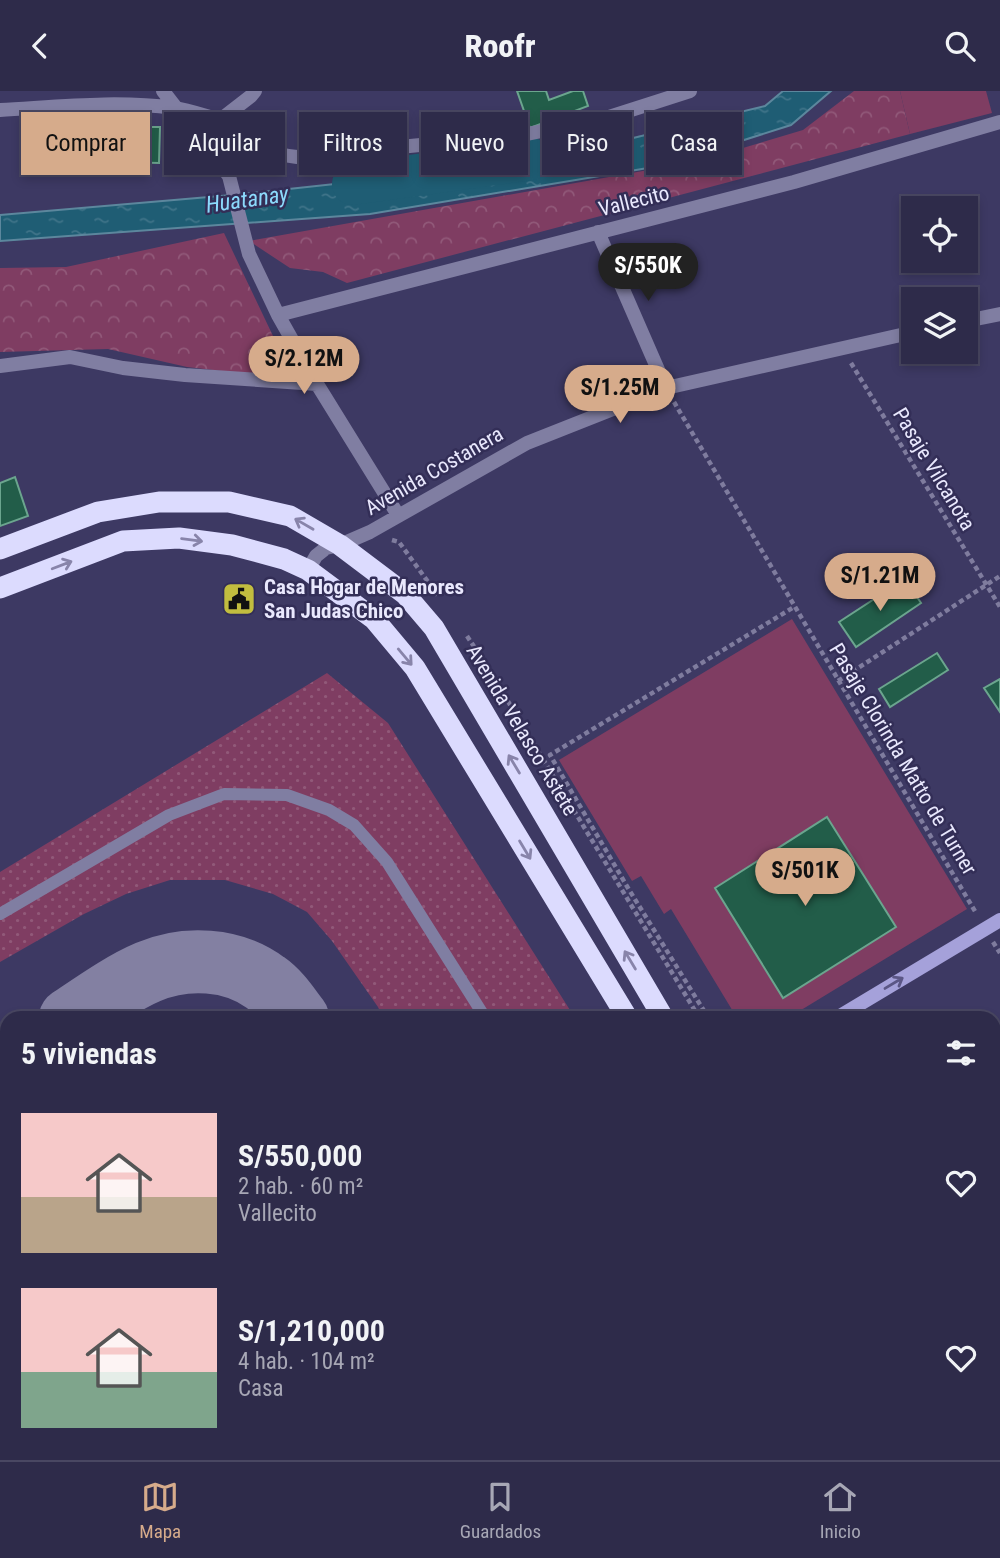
<!DOCTYPE html>
<html lang="es">
<head>
<meta charset="utf-8">
<style>
  :root { --surface:#2e2b4a; --page:#3a3754; --text:#f1f3f6; --muted:#a7a7b5; --line:#494762; --accent:#d6ab8b }
  body { margin:0; font-family:"Roboto Condensed",sans-serif; background:var(--page); color:var(--text); height:100vh; display:flex; flex-direction:column; font-size:26px; white-space:nowrap }
  * { box-sizing:border-box; margin:0 }
  p { font-size:23px; color:var(--muted) }
  .icon { flex:none; width:38px; height:38px; fill:none; stroke:currentColor; stroke-width:2; stroke-linecap:round; stroke-linejoin:round }
  .map { position:relative; flex:1; overflow:hidden }
  .sheet { position:absolute; left:0px; top:920px; width:1001px; height:450px; display:flex; flex-direction:column; background:var(--surface); border-radius:21px 21px 0 0; box-shadow:0 4px 10px #0003,0 0 0 2px var(--line) }
  .sheet>* { flex:none }
  .hud { position:absolute; left:21px; top:21px; width:959px; height:63px; display:flex; gap:14px }
  .buttons { position:absolute; left:901px; top:105px; display:grid; gap:14px }
  .buttons a { display:grid; place-items:center; width:77px; height:77px; border-radius:0px; background:var(--surface); box-shadow:0 4px 10px #0003,0 0 0 2px var(--line); font-size:35px }
  .price { position:absolute; translate:-50% -60px; padding:0 16px; border-radius:24px; background:var(--accent); color:#111; font-size:23px; line-height:46px; filter:drop-shadow(0 2px 4px #0008) }
  .price::after { content:''; position:absolute; left:50%; top:42px; width:21px; height:16px; margin-left:-10px; background:inherit; clip-path:polygon(0 0,100% 0,50% 100%) }
  .price.selected { background:#222; color:#fff }
  ul { padding:0; list-style:none }
  li { display:flex; align-items:center; gap:21px; height:175px; padding:0 21px }
  li span { display:grid; place-items:center; flex:none; width:196px; height:140px; border-radius:0px; color:#555 }
  li>.icon { margin-inline-start:auto }
  span .icon { width:84px; height:84px; fill:#fffc; stroke-width:1 }
  li b { font-size:30px }
  h2 { display:flex; justify-content:space-between; align-items:center; height:84px; padding:0 21px; font-size:30px }
  .pill { padding:0 24px; border-radius:0px; background:var(--surface); box-shadow:0 4px 10px #0003,0 0 0 2px var(--line); font-size:24px; line-height:63px }
  .pill.selected { background:var(--accent); color:#111 }
  header { display:flex; justify-content:space-between; align-items:center; height:91px; padding:0 21px; background:var(--surface); font-size:32px; font-weight:800 }
  .tabs { display:flex; justify-content:space-around; align-items:center; height:98px; border-top:2px solid var(--line); background:var(--surface); font-size:19px; color:var(--muted) }
  .tabs a { display:grid; justify-items:center; gap:4px }
  .tabs .selected { color:var(--accent) }
  .map>svg:first-child { display:block }
  .grass { fill:url(#grass-dots) }
  .forest { fill:url(#forest-crowns) }
  .pitch { fill:#7f3d62 }
  .water { fill:url(#water-ripples); stroke:#5c879d; stroke-width:2 }
  .lines { fill:none; stroke-linecap:round; stroke-linejoin:round }
  .stream { stroke:#5c879d; stroke-width:7 }
  .river { stroke:#1f5d74; stroke-width:42 }
  .taxiway { stroke:#8380a2; stroke-width:63 }
  .runway { stroke:#8380a2; stroke-width:158 }
  .building { fill:#225d49; stroke:#6ba58e; stroke-width:2 }
  .path { stroke:#7f7c9e; stroke-width:4.5; stroke-dasharray:5 3.5; stroke-linecap:butt }
  .lane { stroke:#807ea2; stroke-width:12 }
  .street { stroke:#807ea2; stroke-width:14 }
  .secondary { stroke:#a5a1da; stroke-width:14 }
  .highway { stroke:#dcdbfe; stroke-width:21 }
  .oneway { stroke:#8884aa }
  .oneway2 { stroke:#5b5685 }
  .labels { text-anchor:middle; stroke-width:5; stroke-linejoin:round; paint-order:stroke }
  .street-label { font-size:21px; fill:#e9e8fd; stroke:#332e57 }
  .poi-label { font-size:21px; font-weight:bold; fill:#e9e8fd; stroke:#332e57; text-anchor:start }
  .water-label { font-size:23px; font-style:italic; fill:#8cdafc; stroke:#332e57 }
</style>
</head>
<body>
<header><svg class="icon" aria-label="back" viewBox="0 0 24 24"><path d="M15 5l-7 7 7 7"/></svg>Roofr<svg class="icon" aria-label="search" viewBox="0 0 24 24"><circle cx="10" cy="10" r="6"/><path d="M15 15l6 6"/></svg></header>
<div class="map">
<svg width="1000" height="1369" viewBox="0 0 1000 1369">
  <defs>
    <pattern id="grass-dots" width="8" height="8" patternUnits="userSpaceOnUse" patternTransform="scale(1.75)"><rect width="8" height="8" fill="#7f3d62"/><path d="M2 2h.1M6 6h.1" fill="none" stroke="#915979" stroke-width="1.8" stroke-linecap="round"/></pattern>
    <pattern id="forest-crowns" width="20" height="18" patternUnits="userSpaceOnUse" patternTransform="scale(1.75)"><rect width="20" height="18" fill="#7f3d62"/><path d="M2 6a3 3 0 1 1 6 0M12 15a3 3 0 1 1 6 0" fill="none" stroke="#915979"/></pattern>
    <pattern id="water-ripples" width="26" height="14" patternUnits="userSpaceOnUse" patternTransform="scale(1.75)"><rect width="26" height="14" fill="#1f5d74"/><path d="M2 4q2-2 4 0t4 0M15 11q2-2 4 0t4 0" fill="none" stroke="#407489"/></pattern>
  </defs>
  <rect width="100%" height="100%" fill="#3d3963"/>
  <path class="grass" d="M327,582L388,632L575,927H383L378,916L332,850L307,821L273,803L225,789H170L126,803L84,823L0,871V781Z
    M7,1026V1363H136L128,1369H0V1030Z
    M553,1363H828L825,1369H544Z"/>
  <path class="forest" d="M854,0H900L910,43L347,192L323,181L290,177L249,150L699,70L803,39Z
    M224,142L283,266L282,287L187,276L108,258L0,261V177L66,176Z"/>
  <path class="pitch" d="M900,0H986L992,22L910,43Z
    M792,528L967,818L788,927H737L671,818L664,823L641,785L632,790L559,669Z"/>
  <path class="water" d="M783,0H831L791,34L666,74L370,123L0,150V124L232,104L427,83L541,66L629,48L765,15Z"/>
  <g class="lines">
    <path class="stream" d="M0,1258L7,1254"/>
    <path class="river" d="M353,93L532,68"/>
    <path class="taxiway" d="M70,928C94,912 122,892 148,881C185,865 233,867 266,892C279,901 288,915 298,928
      M0,971L7,966
      M313,1369L316,1363"/>
    <path class="runway" d="M358,1369L368,1363"/>
  </g>
  <path class="building" d="M517,0H546L549,9L573,0H583L588,15L530,37Z
    M121,36H160L159,72L120,71Z
    M15,386L28,425L0,435V392Z
    M905,488L921,512L856,556L839,531Z
    M937,562L948,579L890,616L879,598Z
    M1000,588V621L984,597Z
    M827,726L896,836L783,907L715,797Z"/>
  <g class="lines">
    <path class="path" d="M851,272L1000,516
      M674,311L976,822
      M392,449L399,451L439,506
      M467,545L483,569L700,928
      M838,590L1000,485
      M993,851L1000,862
      M709,928L628,797L550,664L794,516"/>
    <path class="lane" d="M0,823L169,724L224,703L287,704L329,719L354,734L387,771L486,928
      M723,1363V1369"/>
    <path class="street" d="M163,0L229,85L249,163L278,224L317,293L398,424
      M0,19C56,16 117,9 173,17C189,19 205,25 220,29L251,5L255,0
      M220,29C248,50 261,62 297,66L522,44L606,27L690,0
      M598,141L666,297
      M278,224L794,91L1000,31
      M966,230L1000,223
      M0,275L70,266L123,277L185,284L317,293
      M308,479L316,465L326,457L340,454L370,441L527,352L666,297L914,241"/>
    <path class="secondary" d="M835,928L1000,829"/>
    <path class="highway" d="M0,458L98,421L159,411H229L290,425L340,454L405,503L434,537L664,928
      M0,497L123,450L179,447L232,454L284,468L308,479L374,528L415,577L628,928
      M994,1345L1000,1341
      M880,1363L882,1369
      M928,1369C947,1364 961,1364 979,1369"/>
  </g>
  <defs><path id="oneway-shaft" d="M-6 0H5M1.5-3L5.5 0L1.5 3" fill="none" stroke-width="1.6" stroke-linecap="round" stroke-linejoin="round" transform="scale(1.75)"/></defs>
  <g class="oneway">
    <use href="#oneway-shaft" transform="translate(304 433) rotate(-150)"/>
    <use href="#oneway-shaft" transform="translate(192 449) rotate(7)"/>
    <use href="#oneway-shaft" transform="translate(62 474) rotate(-21)"/>
    <use href="#oneway-shaft" transform="translate(405 566) rotate(50)"/>
    <use href="#oneway-shaft" transform="translate(514 673) rotate(-121)"/>
    <use href="#oneway-shaft" transform="translate(525 759) rotate(59)"/>
    <use href="#oneway-shaft" transform="translate(630 869) rotate(-121)"/>
  </g>
  <use class="oneway2" href="#oneway-shaft" transform="translate(894 892) rotate(-31)"/>
  <defs>
    <symbol id="civic-square" viewBox="-11 -11 22 22"><rect x="-9" y="-9" width="18" height="18" rx="4" fill="#c2bd3f" stroke="#332e57"/><path d="M-.6-6.5H3V-4.5H.6V-3L4-1V1h2V6H-6V1h2V-1L-.6-3ZM-1.2 2.5V6h2.4V2.5Z" fill="#111"/></symbol>
  </defs>
  <g fill-rule="evenodd">
    <use href="#civic-square" x="220" y="489" width="38" height="38"/>
  </g>
  <g class="labels">
    <g class="street-label">
      <text transform="translate(634 110) rotate(-14)" y="7">Vallecito</text>
      <text transform="translate(934 378) rotate(59)" y="7">Pasaje Vilcanota</text>
      <text transform="translate(434 380) rotate(-30)" y="7">Avenida Costanera</text>
      <text transform="translate(522 639) rotate(59)" y="7">Avenida Velasco Astete</text>
      <text transform="translate(903 668) rotate(59)" y="7">Pasaje Clorinda Matto de Turner</text>
    </g>
    <g class="poi-label">
      <text x="264" y="503">Casa Hogar de Menores<tspan x="264" dy="24">San Judas Chico</tspan></text>
    </g>
    <g class="water-label">
      <text transform="translate(247 108) rotate(-8)" y="8">Huatanay</text>
    </g>
  </g>
</svg>
<div class="buttons">
<a><svg class="icon" aria-label="locate" viewBox="0 0 24 24"><circle cx="12" cy="12" r="6"/><path d="M12 2v4M12 18v4M2 12h4M18 12h4"/></svg></a>
<a><svg class="icon" aria-label="layers" viewBox="0 0 24 24"><path d="M12 4l9 5-9 5-9-5zM3 14l9 5 9-5"/></svg></a>
</div>
<b class="price selected" style="left:648px;top:212px">S/550K</b>
<b class="price" style="left:304px;top:305px">S/2.12M</b>
<b class="price" style="left:620px;top:334px">S/1.25M</b>
<b class="price" style="left:880px;top:522px">S/1.21M</b>
<b class="price" style="left:805px;top:817px">S/501K</b>
<div class="hud">
<a class="pill selected">Comprar</a>
<a class="pill">Alquilar</a>
<a class="pill">Filtros</a>
<a class="pill">Nuevo</a>
<a class="pill">Piso</a>
<a class="pill">Casa</a>
</div>
<section class="sheet">
<h2>5 viviendas<svg class="icon" aria-label="filters" viewBox="0 0 24 24"><path d="M4 7h16M4 17h16"/><circle cx="9" cy="7" r="2"/><circle cx="15" cy="17" r="2"/></svg></h2>
<ul>
<li><span style="background:linear-gradient(#f6c9c9 60%,#b9a48a 0)"><svg class="icon" aria-label="home" viewBox="0 0 24 24"><path d="M3 11l9-7 9 7M6 9v11h12V9"/></svg></span><div><b>S/550,000</b><p>2 hab. · 60 m²</p><p>Vallecito</p></div><svg class="icon" aria-label="heart" viewBox="0 0 24 24"><path d="M12 20l-8-8c-3-5 5-10 8-4 3-6 11-1 8 4z"/></svg></li>
<li><span style="background:linear-gradient(#f6c9c9 60%,#7fa58c 0)"><svg class="icon" aria-label="home" viewBox="0 0 24 24"><path d="M3 11l9-7 9 7M6 9v11h12V9"/></svg></span><div><b>S/1,210,000</b><p>4 hab. · 104 m²</p><p>Casa</p></div><svg class="icon" aria-label="heart" viewBox="0 0 24 24"><path d="M12 20l-8-8c-3-5 5-10 8-4 3-6 11-1 8 4z"/></svg></li>
</ul>
</section>
</div>
<nav class="tabs">
<a class="selected"><svg class="icon" aria-label="map" viewBox="0 0 24 24"><path d="M3 6l6-2 6 2 6-2v14l-6 2-6-2-6 2zM9 4v14M15 6v14"/></svg>Mapa</a>
<a><svg class="icon" aria-label="saved" viewBox="0 0 24 24"><path d="M7 4h10v16l-5-4-5 4z"/></svg>Guardados</a>
<a><svg class="icon" aria-label="home" viewBox="0 0 24 24"><path d="M3 11l9-7 9 7M6 9v11h12V9"/></svg>Inicio</a>
</nav>
</body>
</html>
